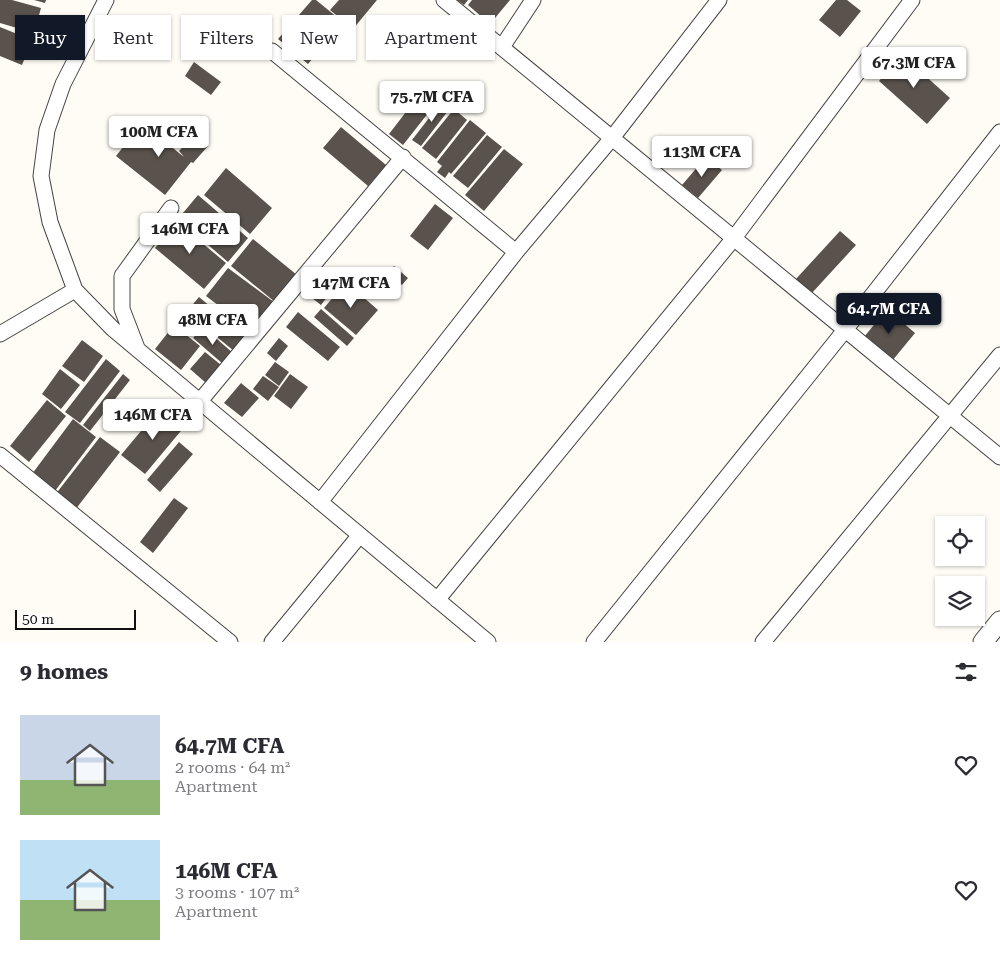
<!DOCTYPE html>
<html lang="en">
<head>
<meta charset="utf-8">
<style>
  :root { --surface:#fff; --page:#f7f7f7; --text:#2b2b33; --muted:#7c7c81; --accent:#111827 }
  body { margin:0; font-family:"Roboto Serif",serif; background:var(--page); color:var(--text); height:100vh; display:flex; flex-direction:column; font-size:19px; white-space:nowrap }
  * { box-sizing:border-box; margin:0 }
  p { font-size:16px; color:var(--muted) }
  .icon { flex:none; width:28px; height:28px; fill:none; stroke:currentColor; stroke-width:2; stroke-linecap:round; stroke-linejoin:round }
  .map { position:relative; height:642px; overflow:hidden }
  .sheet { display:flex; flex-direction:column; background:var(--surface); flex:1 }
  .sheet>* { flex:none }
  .guide { position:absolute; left:15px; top:15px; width:500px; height:45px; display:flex; gap:10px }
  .fabs { position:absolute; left:935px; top:516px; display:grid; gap:10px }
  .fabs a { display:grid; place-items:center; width:50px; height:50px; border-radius:0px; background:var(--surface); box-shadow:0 1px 4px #0004; font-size:25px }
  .scale { position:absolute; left:15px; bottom:12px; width:121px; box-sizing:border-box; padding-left:5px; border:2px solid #111; border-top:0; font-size:14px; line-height:18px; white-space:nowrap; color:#111; -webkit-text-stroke:4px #fff; paint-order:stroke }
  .price { position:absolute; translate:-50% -42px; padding:0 11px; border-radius:5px; background:#fff; color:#222; font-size:16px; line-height:32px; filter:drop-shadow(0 1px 2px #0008) }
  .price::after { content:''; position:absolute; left:50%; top:30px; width:15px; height:11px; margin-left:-8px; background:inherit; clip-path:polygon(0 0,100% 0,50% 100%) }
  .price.current { background:var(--accent); color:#fff }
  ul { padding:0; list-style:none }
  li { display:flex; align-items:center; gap:15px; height:125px; padding:0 20px }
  li span { display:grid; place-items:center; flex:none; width:140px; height:100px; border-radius:0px; color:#555 }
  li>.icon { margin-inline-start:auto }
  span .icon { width:60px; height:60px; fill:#fffc; stroke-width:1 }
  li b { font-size:21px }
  h2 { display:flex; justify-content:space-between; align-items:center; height:60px; padding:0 20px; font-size:21px }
  .pill { padding:0 18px; border-radius:0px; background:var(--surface); box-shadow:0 1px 4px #0004; font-size:18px; line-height:45px }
  .pill.current { background:var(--accent); color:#fff }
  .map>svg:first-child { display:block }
  .building { fill:#59524d }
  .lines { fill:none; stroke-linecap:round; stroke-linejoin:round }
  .minor-casing { stroke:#444; stroke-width:17 }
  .tertiary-casing { stroke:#444; stroke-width:21 }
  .minor { stroke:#fff; stroke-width:15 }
  .tertiary { stroke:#fff; stroke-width:19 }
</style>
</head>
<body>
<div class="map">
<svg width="1000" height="642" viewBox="0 0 1000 642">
  <rect width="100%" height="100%" fill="#fefcf5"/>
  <path class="building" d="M0,0H12L41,8L34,33L0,23Z
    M34,0H46L45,3Z
    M312,0H316L343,22L308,64L278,39Z
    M339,0H377L353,29L330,10Z
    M457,0H468L464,5Z
    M472,0H510L490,24L468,5Z
    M836,0H847L861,11L840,37L819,20Z
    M0,27L32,40L22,65L0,56Z
    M902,55L950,98L927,124L879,81Z
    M194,62L221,82L211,95L185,76Z
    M426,86L440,98L403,145L389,134Z
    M443,100L451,107L421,146L412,140Z
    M454,109L467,120L436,159L422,148Z
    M470,120L486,133L451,174L449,172L445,178L437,172L442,166L437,162Z
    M142,123L184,157L179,151L194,135L208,146L193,163L191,162L165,195L116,156Z
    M341,127L386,165L368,186L323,148Z
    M487,135L502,147L468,188L453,176Z
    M504,149L523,164L484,211L465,195Z
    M706,157L722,170L698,198L682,185Z
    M226,168L272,208L250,234L204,195Z
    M198,195L248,238L228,262L178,219Z
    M435,204L453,218L428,250L410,236Z
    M177,222L226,263L204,289L155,248Z
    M840,231L856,245L811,294L795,280Z
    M253,239L297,275L275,302L231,266Z
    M394,266L408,278L402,285L388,273Z
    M228,268L274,302L252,331L206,296Z
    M328,278L337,284L321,305L312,298Z
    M346,282L378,310L356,335L324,308Z
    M199,297L211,307L201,320L188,310Z
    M214,308L247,335L234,351L201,324Z
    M321,309L354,338L347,346L314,317Z
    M887,309L915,333L892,361L864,337Z
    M188,312L202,323L194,332L180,321Z
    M298,312L340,347L328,361L286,327Z
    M174,325L200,346L181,370L155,349Z
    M203,327L233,353L223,364L193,338Z
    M279,338L288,346L276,361L267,353Z
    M82,340L103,356L84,382L62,366Z
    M205,352L221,365L206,383L190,369Z
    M106,359L120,371L80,423L65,412Z
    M275,362L289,372L279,386L265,375Z
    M60,369L80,385L61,409L42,394Z
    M123,374L130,380L90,431L83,425Z
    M290,374L308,387L291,409L274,396Z
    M263,376L279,387L268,401L253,389Z
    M241,383L259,398L242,417L224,403Z
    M47,400L66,416L29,462L10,446Z
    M161,407L185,426L145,474L121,455Z
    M73,419L96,437L55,491L32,474Z
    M100,437L120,452L75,510L55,495Z
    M179,442L193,454L160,492L147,480Z
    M174,498L188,508L153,553L140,542Z"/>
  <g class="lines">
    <defs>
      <path id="minor" d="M106,0L63,84L47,130L41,176L50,222L75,290L113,329L488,642
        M444,0L1000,457
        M502,47L533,0
        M272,51L516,252
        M0,334L75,290
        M137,348L122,309V276L171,208
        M200,401L403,157
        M0,455L230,642
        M320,502L516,252L612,138L719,0
        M437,600L734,238L912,0
        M272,642L360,535
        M594,642L845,330L1000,132
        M763,642L1000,355"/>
      <path id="tertiary" d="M983,642L1000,621"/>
    </defs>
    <use href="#minor" class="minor-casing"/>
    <use href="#tertiary" class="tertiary-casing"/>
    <use href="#minor" class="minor"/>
    <use href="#tertiary" class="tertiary"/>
  </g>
</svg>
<div class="fabs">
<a><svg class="icon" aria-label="locate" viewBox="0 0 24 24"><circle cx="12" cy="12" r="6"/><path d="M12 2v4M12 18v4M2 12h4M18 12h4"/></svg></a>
<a><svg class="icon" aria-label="layers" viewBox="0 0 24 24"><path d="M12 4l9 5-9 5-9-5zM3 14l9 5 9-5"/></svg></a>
</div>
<div class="scale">50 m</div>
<b class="price" style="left:914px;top:89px">67.3M CFA</b>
<b class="price" style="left:432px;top:123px">75.7M CFA</b>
<b class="price" style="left:159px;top:158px">100M CFA</b>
<b class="price" style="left:702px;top:178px">113M CFA</b>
<b class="price" style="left:190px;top:255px">146M CFA</b>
<b class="price" style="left:351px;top:309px">147M CFA</b>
<b class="price current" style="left:889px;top:335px">64.7M CFA</b>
<b class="price" style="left:213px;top:346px">48M CFA</b>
<b class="price" style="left:153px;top:441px">146M CFA</b>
<div class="guide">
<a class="pill current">Buy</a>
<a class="pill">Rent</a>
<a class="pill">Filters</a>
<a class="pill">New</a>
<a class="pill">Apartment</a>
</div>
</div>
<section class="sheet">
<h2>9 homes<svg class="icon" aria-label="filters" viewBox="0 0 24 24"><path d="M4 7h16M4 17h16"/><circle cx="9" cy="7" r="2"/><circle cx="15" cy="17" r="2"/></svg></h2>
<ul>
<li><span style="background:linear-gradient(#c9d6e8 65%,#8fb573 0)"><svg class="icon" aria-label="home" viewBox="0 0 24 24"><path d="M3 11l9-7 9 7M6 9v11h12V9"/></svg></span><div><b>64.7M CFA</b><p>2 rooms · 64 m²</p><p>Apartment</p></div><svg class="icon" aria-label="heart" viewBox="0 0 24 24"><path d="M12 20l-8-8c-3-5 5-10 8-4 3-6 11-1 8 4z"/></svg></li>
<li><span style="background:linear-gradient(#bfe0f5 60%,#8fb573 0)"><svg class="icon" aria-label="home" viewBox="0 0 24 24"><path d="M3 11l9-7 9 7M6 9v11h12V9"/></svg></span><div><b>146M CFA</b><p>3 rooms · 107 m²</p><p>Apartment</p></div><svg class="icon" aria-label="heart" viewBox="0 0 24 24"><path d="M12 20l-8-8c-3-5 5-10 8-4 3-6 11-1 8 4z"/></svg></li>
</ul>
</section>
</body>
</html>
